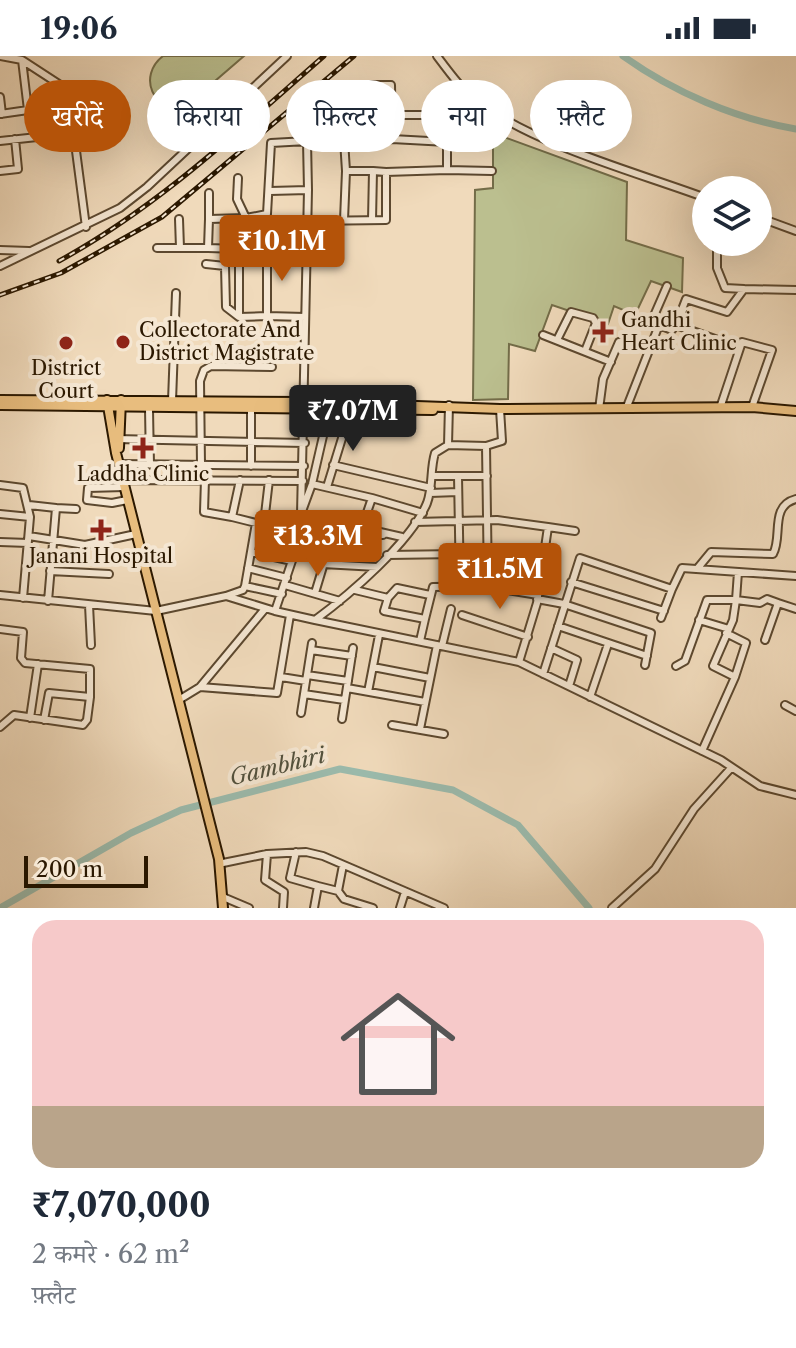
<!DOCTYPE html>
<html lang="hi">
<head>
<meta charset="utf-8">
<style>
  :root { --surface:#fff; --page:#f2f2f3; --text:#1f2937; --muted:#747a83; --line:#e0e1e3; --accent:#b45309 }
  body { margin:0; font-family:"Libre Caslon Text","Noto Serif Devanagari",serif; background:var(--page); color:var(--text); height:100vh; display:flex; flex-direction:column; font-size:30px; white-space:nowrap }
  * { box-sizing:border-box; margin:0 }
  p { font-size:26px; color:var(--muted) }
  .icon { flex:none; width:44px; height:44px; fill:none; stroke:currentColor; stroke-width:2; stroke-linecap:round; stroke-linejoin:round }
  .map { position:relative; height:852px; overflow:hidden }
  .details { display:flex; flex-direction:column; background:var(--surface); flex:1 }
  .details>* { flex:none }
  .top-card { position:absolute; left:24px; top:24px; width:748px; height:72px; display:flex; gap:16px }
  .controls { position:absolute; left:692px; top:120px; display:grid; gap:16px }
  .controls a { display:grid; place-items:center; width:80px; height:80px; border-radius:50%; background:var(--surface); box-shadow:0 8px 32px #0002; font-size:40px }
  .scale { position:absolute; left:24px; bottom:20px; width:124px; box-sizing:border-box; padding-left:8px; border:4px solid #2b1800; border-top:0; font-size:22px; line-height:28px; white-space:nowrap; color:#2b1800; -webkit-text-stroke:6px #f5e7d3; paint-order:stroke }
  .price { position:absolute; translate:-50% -68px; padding:0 18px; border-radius:8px; background:var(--accent); color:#fff; font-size:26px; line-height:52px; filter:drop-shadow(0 2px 4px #0008) }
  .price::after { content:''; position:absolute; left:50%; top:48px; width:24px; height:18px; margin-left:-12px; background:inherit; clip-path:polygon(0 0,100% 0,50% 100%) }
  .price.active { background:#222; color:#fff }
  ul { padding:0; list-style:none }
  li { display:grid; align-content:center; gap:16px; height:424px; padding:0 32px }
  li+li { border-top:2px solid var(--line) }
  li span { display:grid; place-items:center; height:248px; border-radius:24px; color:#555 }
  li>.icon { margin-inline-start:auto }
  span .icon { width:144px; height:144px; fill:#fffc; stroke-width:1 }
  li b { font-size:34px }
  .pill { padding:0 28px; border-radius:36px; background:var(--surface); box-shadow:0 8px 32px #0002; font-size:28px; line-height:72px }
  .pill.active { background:var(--accent); color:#fff }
  .status { display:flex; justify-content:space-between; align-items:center; height:56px; padding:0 40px; background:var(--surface); direction:ltr }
  .status svg { height:22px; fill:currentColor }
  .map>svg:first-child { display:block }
  .green { fill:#bbbf8f; stroke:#736c48; stroke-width:2 }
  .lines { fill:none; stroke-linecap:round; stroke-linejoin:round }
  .river { stroke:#9bbbad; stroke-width:7 }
  .minor-casing { stroke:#5c482f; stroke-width:10 }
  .major-casing { stroke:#2b1800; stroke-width:12 }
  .minor { stroke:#f5e7d3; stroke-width:6 }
  .major { stroke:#e8bd7e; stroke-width:8 }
  .rail-casing { stroke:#2b1800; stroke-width:5 }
  .rail { stroke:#f5e7d3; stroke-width:2; stroke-dasharray:6; stroke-linecap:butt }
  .poi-dot { fill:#8f2418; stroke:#f5e7d3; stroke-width:3 }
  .labels { text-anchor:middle; stroke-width:8; stroke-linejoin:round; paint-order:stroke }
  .poi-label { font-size:20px; fill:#2b1800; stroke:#f5e7d3 }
  .water-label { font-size:22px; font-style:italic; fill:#52513d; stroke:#f5e7d3 }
</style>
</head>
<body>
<div class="status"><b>19:06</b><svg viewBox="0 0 49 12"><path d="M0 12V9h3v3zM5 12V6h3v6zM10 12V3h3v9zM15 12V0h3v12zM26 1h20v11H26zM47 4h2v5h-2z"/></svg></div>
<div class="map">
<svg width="796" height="852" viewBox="0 0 796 852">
  <rect width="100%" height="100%" fill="#f0dabb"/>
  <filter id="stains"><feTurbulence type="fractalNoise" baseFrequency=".0025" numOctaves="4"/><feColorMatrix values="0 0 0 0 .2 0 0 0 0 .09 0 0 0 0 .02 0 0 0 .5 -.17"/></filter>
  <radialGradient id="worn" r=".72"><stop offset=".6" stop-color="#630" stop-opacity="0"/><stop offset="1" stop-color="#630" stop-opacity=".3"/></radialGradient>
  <path class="green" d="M163,0H244L186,50C153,58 137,20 163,0Z
    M493,77L627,126L626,184L683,202L682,236L651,225L635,259L614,250L608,268L552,249L535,295L509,288L508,343L473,344L475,134L493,132Z"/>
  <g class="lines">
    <path class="river" d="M623,0C673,36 736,63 796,73
      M0,852L131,777L181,754L340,713L453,734L518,769L589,852"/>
    <defs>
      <path id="minor" d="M0,0L22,4L68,34L86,171
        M437,0C449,16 462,34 478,46C537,90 636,116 706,142
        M0,41L2,58
        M0,58L28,54L22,4
        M43,80L42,63L62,58
        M392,83L447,86
        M344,84L346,115
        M0,85L74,77
        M447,114L492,115
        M0,115L18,113L15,83
        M386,116L447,114V86L479,87L478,59H392
        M238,122L237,143L246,162L267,158L271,87L307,85L312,55L360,54L365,49L366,29H391L392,83L307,85L308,134L270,135
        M758,161L796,175
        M179,163L180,192
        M209,163V137
        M344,164L346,115H373
        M307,165L386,164V116L373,115L372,164
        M717,186V212L725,232L744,233
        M157,192H208
        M239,193L208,192L209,163L246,162
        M0,194L29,195
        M206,208L225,210L226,251L239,261
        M0,210L120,152L147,131L287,0
        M267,260L239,261V193L267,194
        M305,261L267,260V194L307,193
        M659,269L653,262L667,230
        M676,269L686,243L727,256L744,233L796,234
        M543,279L611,306
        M557,284L571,256L593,262L596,267L585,295
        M172,345L176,237
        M720,352L742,286L772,294L752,351
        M149,353L150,409
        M599,353L603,323L619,286
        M626,353L659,269L672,274L676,269L740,292
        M329,354L312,428L301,458L402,481
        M116,383L305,387
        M448,389L486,390
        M119,408L304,410
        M201,409L200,325L204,314L211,310L272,311
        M333,409L431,432
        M251,410V353
        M432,420H458
        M205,423L204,456L232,461L240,424
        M123,424L303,425
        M312,428L372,442
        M0,429L23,432L30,461L23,542
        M124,431L88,432L87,444L112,447L127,444
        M327,431L351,353
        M430,437L458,436
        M29,449L56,452L48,545
        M56,452L76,453
        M0,458L30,461
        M232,461L256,467
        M415,466L497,464L548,471L537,547L519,606
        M264,467L269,424
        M362,471L372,442L423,457
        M548,471L575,475
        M332,479H383
        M29,480L85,489L136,478
        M0,486L28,487
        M251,496L292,505
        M387,499L459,498
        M490,502L543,508
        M323,508L377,511
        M248,512L287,522
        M697,513L711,496L773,498C783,481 769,450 796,443
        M50,515L109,518
        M571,526L664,555
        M285,529L340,545
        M245,530L282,538
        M460,531L458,420H487
        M488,531L486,390L502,385L500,353
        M355,534L388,542L384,555L425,563L420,585
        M315,537L337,464
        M0,539L156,555L226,540L275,555L299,484L301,458L308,134
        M226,540L243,534L245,530L256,467L300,472
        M388,542L397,532L430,539
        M537,543L564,548L651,577L645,609
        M778,547L796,553
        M89,549L91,589
        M275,555L315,564C349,539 411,486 427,447C433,431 430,413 435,397L448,389L449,349
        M462,559L528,581
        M661,562L672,533
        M425,563L433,531L482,530L538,539
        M315,564L519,606L721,704L760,730L796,739
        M699,564L729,573
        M558,570L647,600
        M0,573L23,576L21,602L25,607L90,613V641L49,637L44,664
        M726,577L746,587L735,621
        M442,590L451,553
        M551,592L577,604L569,630
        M311,594L352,600
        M676,610L685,605L707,544H736L738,516
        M373,611L430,622
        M543,618L580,502L672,533L682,512L796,520
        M307,619L348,625
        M281,621L306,625
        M200,631L277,637L290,559
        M347,632L425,646
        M368,636L379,579
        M304,638L344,644
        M590,641L608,588
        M182,642L200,631L264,554
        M785,649L796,655
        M301,657L312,587
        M30,662L38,608
        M342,663L353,592
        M392,669L444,678
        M0,671L14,659L83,669L87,664L90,641
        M420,673L437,589
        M702,695L735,621L713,610L733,564L736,544L760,547L767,543L778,547L765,584
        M296,796L290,822L318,830
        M223,807L267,798
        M338,835L344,843L373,852
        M223,841L249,852
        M283,852L284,836L265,824L267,798L306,796L323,800L444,852
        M314,852L318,830L338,835L343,809
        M400,852L405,836
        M612,852L655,813L694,753L731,712"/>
      <path id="major" d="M0,344L306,346L500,353L752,351L796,355
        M107,344L116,397L219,803L223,852
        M0,349L433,354
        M119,392L121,344"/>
    </defs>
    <use href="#minor" class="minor-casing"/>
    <use href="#major" class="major-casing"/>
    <use href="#minor" class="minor"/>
    <use href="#major" class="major"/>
    <defs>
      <path id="rail" d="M59,205C158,151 239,74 324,0
        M0,239L61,217L162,161L354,0"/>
    </defs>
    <use href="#rail" class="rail-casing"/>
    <use href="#rail" class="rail"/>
  </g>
  <g class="poi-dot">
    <path d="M599 264h8v8h8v8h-8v8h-8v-8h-8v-8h8z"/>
    <circle cx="123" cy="286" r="8"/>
    <circle cx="66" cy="287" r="8"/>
    <path d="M139 380h8v8h8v8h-8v8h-8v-8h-8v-8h8z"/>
    <path d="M97 462h8v8h8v8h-8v8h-8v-8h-8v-8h8z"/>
  </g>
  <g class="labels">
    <g class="poi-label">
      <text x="621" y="271" text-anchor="start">Gandhi<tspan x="621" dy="23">Heart Clinic</tspan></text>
      <text x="139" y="281" text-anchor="start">Collectorate And<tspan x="139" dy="23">District Magistrate</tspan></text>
      <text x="66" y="319">District<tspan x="66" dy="23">Court</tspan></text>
      <text x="143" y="425">Laddha Clinic</text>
      <text x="101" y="507">Janani Hospital</text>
    </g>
    <g class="water-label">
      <text transform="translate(277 710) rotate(-14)" y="8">Gambhiri</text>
    </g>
  </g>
  <rect width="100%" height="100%" filter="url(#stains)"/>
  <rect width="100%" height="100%" fill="url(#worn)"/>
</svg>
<div class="controls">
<a><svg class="icon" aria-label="layers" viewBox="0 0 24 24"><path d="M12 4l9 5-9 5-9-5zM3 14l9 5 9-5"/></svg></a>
</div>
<div class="scale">200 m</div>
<b class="price" style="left:282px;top:227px">₹10.1M</b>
<b class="price active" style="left:353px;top:397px">₹7.07M</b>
<b class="price" style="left:318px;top:522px">₹13.3M</b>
<b class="price" style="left:500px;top:555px">₹11.5M</b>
<div class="top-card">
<a class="pill active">खरीदें</a>
<a class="pill">किराया</a>
<a class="pill">फ़िल्टर</a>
<a class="pill">नया</a>
<a class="pill">फ़्लैट</a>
</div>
</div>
<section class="details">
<ul>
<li><span style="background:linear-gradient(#f6c9c9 75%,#b9a48a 0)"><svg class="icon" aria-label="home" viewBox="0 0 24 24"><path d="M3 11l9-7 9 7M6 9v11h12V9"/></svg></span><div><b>₹7,070,000</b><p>2 कमरे · 62 m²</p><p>फ़्लैट</p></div></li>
</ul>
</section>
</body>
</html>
